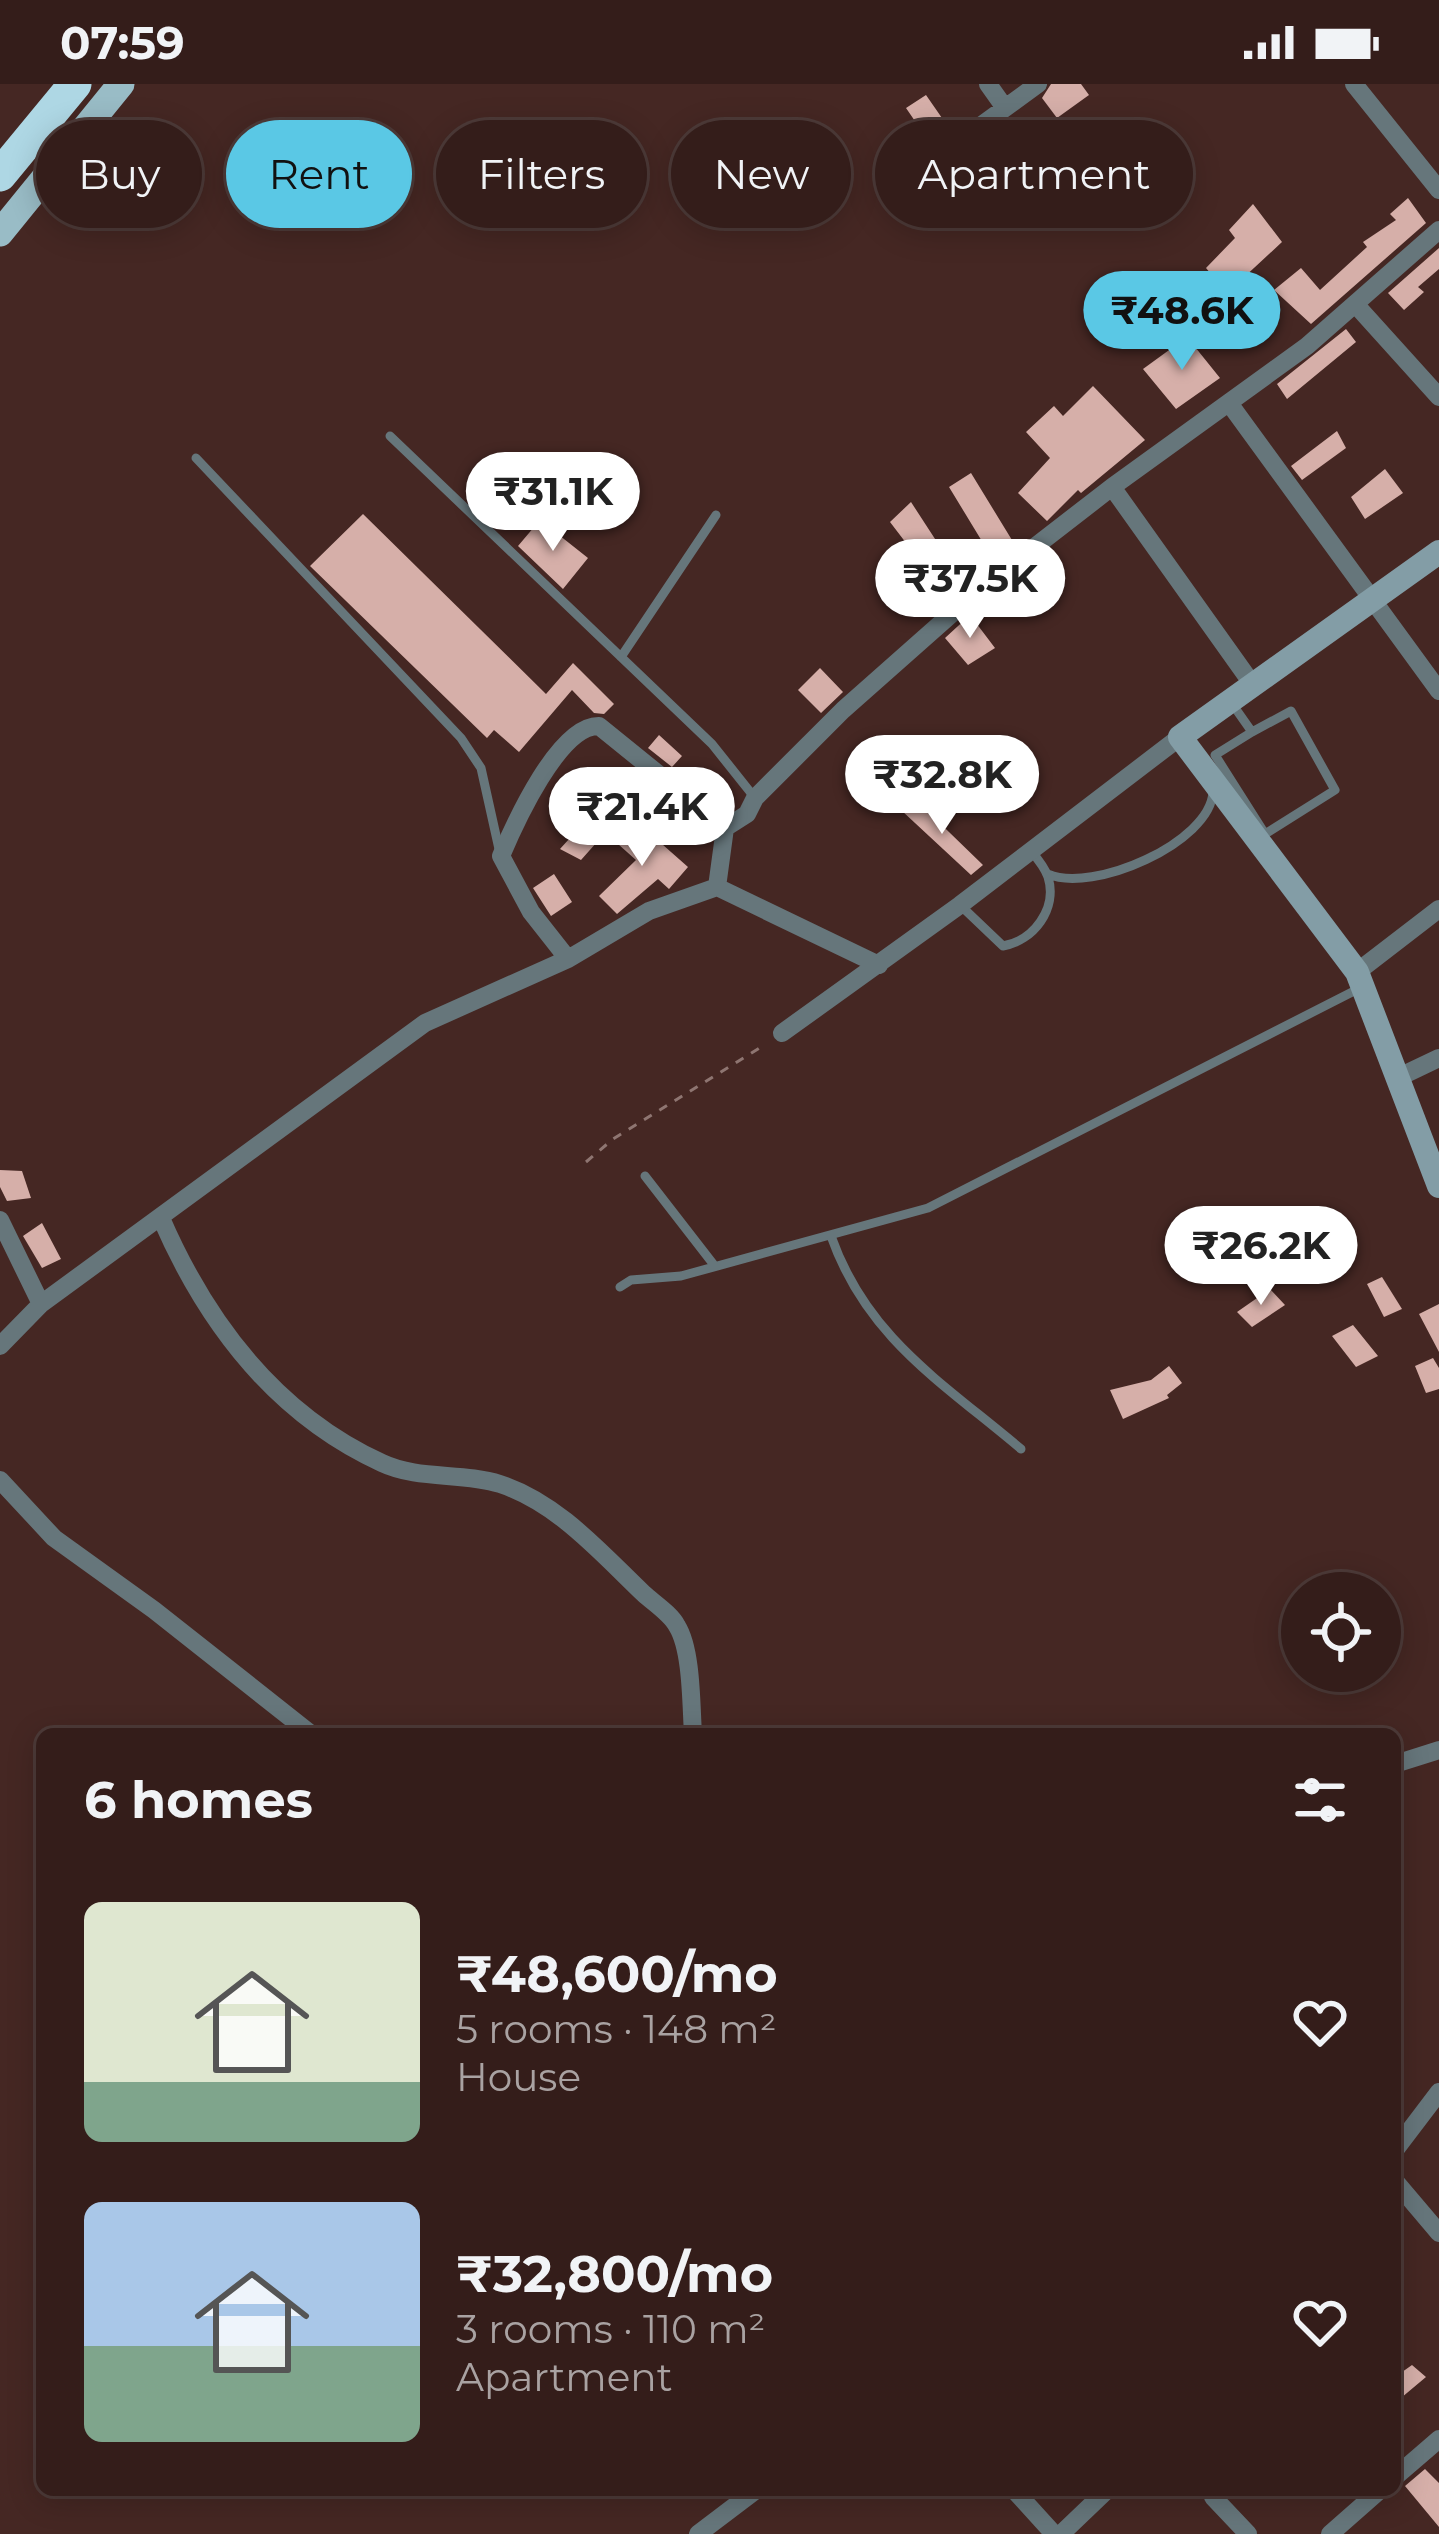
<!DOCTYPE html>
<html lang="en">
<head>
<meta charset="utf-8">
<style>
  :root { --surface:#341d1a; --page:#3f2a27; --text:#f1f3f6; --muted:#a9a2a2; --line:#4e3b39; --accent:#5ac8e5 }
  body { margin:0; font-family:Montserrat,sans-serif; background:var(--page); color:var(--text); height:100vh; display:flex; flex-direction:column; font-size:45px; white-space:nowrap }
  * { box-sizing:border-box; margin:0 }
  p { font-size:39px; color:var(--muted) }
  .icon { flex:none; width:66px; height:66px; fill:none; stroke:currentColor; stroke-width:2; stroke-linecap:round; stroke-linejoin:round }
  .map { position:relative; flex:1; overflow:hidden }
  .details { position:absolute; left:36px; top:1644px; width:1365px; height:768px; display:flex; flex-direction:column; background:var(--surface); border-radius:18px; box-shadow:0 6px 30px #0003,0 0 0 3px var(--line) }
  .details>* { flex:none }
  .hud { position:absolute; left:36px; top:36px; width:1368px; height:108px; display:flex; gap:24px }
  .fabs { position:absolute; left:1281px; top:1488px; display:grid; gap:24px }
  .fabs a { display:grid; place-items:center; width:120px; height:120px; border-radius:50%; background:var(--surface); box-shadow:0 6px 30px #0003,0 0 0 3px var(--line); font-size:60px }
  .price { position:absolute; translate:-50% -102px; padding:0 27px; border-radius:42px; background:#fff; color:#222; font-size:39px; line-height:78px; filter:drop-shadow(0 3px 6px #0008) }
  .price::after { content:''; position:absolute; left:50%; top:72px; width:36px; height:27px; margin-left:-18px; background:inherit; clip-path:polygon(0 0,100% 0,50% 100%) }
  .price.on { background:var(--accent); color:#111 }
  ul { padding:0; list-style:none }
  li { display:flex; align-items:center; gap:36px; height:300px; padding:0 48px }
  li span { display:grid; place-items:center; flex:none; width:336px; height:240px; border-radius:18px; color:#555 }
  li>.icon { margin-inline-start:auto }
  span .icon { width:144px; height:144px; fill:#fffc; stroke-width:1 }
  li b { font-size:51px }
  h2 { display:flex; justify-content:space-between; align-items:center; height:144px; padding:0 48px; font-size:51px }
  .pill { padding:0 42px; border-radius:54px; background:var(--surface); box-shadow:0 6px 30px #0003,0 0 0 3px var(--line); font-size:42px; line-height:108px }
  .pill.on { background:var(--accent); color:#111 }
  .status { display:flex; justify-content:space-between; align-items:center; height:84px; padding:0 60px; background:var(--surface); direction:ltr }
  .status svg { height:33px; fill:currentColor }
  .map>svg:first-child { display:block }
  .building { fill:#d6afa9 }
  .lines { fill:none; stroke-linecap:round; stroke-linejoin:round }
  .path { stroke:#8e7571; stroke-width:3; stroke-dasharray:9 9; stroke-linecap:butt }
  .lane { stroke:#66767b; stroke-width:9 }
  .street { stroke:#66767b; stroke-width:18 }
  .secondary { stroke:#839da6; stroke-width:24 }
  .primary { stroke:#99bcc6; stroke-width:27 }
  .highway { stroke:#aed7e4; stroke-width:33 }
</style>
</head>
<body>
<div class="status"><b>07:59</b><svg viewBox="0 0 49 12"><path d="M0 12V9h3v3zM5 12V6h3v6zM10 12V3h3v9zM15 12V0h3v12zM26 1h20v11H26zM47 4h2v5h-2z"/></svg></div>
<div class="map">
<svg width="1439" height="2450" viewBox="0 0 1439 2450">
  <rect width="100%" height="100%" fill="#452723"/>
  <path class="building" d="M1051,0H1081L1089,11L1057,34L1042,14Z
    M926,11L951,47L932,62L906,24Z
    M1010,37L1030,64L1008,80L988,53Z
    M1408,114L1426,139L1311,240L1274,206L1301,184L1320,206L1367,163L1363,158L1396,136L1390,130Z
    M1253,120L1282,158L1227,209L1206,184L1235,154L1229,146Z
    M1439,164V185L1418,203L1424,208L1404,226L1388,209Z
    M1346,245L1356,258L1287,315L1277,300Z
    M1187,253L1220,294L1176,325L1143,285Z
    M1093,302L1145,356L1081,409L1078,406L1047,437L1018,409L1050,374L1026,348L1054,322L1063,332Z
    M1337,347L1346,364L1302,396L1291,382Z
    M1385,385L1403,409L1365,435L1351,413Z
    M971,389L1015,461L994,477L949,403Z
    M911,418L937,458L916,472L890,438Z
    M363,430L546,610L573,579L614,620L604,630L594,629L572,606L519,668L494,646L487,654L310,482Z
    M540,436L588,474L563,505L518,462Z
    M1023,489L1039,511L1019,528L1000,507Z
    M970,531L995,564L968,581L945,554Z
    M820,584L843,608L821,629L798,606Z
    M659,651L682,672L672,683L648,664Z
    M644,696L662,710L642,735L624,720Z
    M915,715L983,781L971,791L901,726Z
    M588,734L605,749L581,776L560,765Z
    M637,738L688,783L669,805L658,795L617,830L599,812L636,776L618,760Z
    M554,790L572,818L551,832L533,804Z
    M0,1086L22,1087L31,1114L7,1117L0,1103Z
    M42,1139L61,1175L42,1184L23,1152Z
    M1301,1161L1313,1187L1289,1197L1275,1175Z
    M1382,1193L1402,1225L1384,1233L1367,1200Z
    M1270,1205L1285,1221L1252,1243L1237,1228Z
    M1439,1220V1268L1419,1230Z
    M1353,1241L1378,1272L1356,1283L1332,1252Z
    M1433,1274L1439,1284V1305L1426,1309L1415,1282Z
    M1169,1282L1182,1299L1167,1311L1169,1314L1123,1335L1110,1306L1151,1296Z
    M1412,2281L1426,2293L1395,2319V2293Z
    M1425,2385L1439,2399V2443L1405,2402Z"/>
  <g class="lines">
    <path class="path" d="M586,1078L613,1055L766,960"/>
    <path class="lane" d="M390,352L712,660L755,714
      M196,374L461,654L481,684L499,765
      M621,573L716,431
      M1233,621L1252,648L1291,627L1335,706L1265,750L1215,671L1252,648
      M1048,790C1092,810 1210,759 1213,708
      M960,821L1003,862C1033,857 1058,825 1048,793C1045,784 1037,774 1031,767
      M645,1092L714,1181
      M831,1152C867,1254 942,1298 1021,1365
      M620,1203L631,1196L681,1192L928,1124L1362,903"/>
    <path class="street" d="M988,0L1005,24
      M1354,0L1439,106
      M957,59L1038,0
      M1356,221L1439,313
      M1229,319L1439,607
      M1112,403L1253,601
      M717,803L725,744L747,730L755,714L843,626L974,510L1112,403L1307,262L1439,146
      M568,875L531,828L501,772C515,739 559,641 599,642L725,744
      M1357,888L1439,825
      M782,949L960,821L1180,653
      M1397,994L1439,974
      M161,1134C207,1240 275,1330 382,1379C418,1396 462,1388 500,1400C558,1419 601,1469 644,1510C654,1519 671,1530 677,1542C692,1566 691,1621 693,1650
      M0,1136L41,1220
      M0,1262L41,1220L425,939L568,875L649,827L717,803L879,881
      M0,1396L54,1454L154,1526L311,1650
      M1395,1680L1439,1666
      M1395,2066L1439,2008
      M1395,2097L1439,2149
      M1395,2393L1439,2355
      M1014,2406L1054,2450
      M1213,2413L1248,2450
      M698,2450L756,2406
      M1061,2450L1107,2406
      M1330,2450L1380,2406"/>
    <path class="secondary" d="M1439,468L1180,653L1357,888L1439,1102"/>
    <path class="primary" d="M0,149L121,0"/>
    <path class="highway" d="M0,91L75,0"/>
  </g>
</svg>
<div class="fabs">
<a><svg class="icon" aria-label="locate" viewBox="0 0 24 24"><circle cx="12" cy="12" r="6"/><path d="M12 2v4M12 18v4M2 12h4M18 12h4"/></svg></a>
</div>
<b class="price on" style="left:1182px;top:289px">₹48.6K</b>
<b class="price" style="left:553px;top:470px">₹31.1K</b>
<b class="price" style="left:970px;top:557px">₹37.5K</b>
<b class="price" style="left:942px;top:753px">₹32.8K</b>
<b class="price" style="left:642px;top:785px">₹21.4K</b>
<b class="price" style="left:1261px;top:1224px">₹26.2K</b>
<div class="hud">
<a class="pill">Buy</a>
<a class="pill on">Rent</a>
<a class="pill">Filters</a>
<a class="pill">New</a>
<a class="pill">Apartment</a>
</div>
<section class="details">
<h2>6 homes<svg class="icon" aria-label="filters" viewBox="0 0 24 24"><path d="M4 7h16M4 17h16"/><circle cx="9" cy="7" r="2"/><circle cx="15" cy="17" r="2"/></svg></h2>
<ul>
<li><span style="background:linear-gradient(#dfe7d0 75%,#7fa58c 0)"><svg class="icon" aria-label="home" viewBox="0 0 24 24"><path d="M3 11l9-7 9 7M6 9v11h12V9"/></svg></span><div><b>₹48,600/mo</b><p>5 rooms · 148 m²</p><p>House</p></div><svg class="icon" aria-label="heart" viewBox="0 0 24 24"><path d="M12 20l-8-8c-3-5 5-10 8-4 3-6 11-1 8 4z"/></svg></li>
<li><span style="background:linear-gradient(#a9c7e8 60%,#7fa58c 0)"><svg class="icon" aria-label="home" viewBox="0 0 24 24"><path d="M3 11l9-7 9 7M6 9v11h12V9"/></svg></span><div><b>₹32,800/mo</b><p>3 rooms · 110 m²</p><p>Apartment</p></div><svg class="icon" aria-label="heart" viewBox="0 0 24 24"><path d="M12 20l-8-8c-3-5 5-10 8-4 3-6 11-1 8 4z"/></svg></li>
</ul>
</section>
</div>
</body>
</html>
